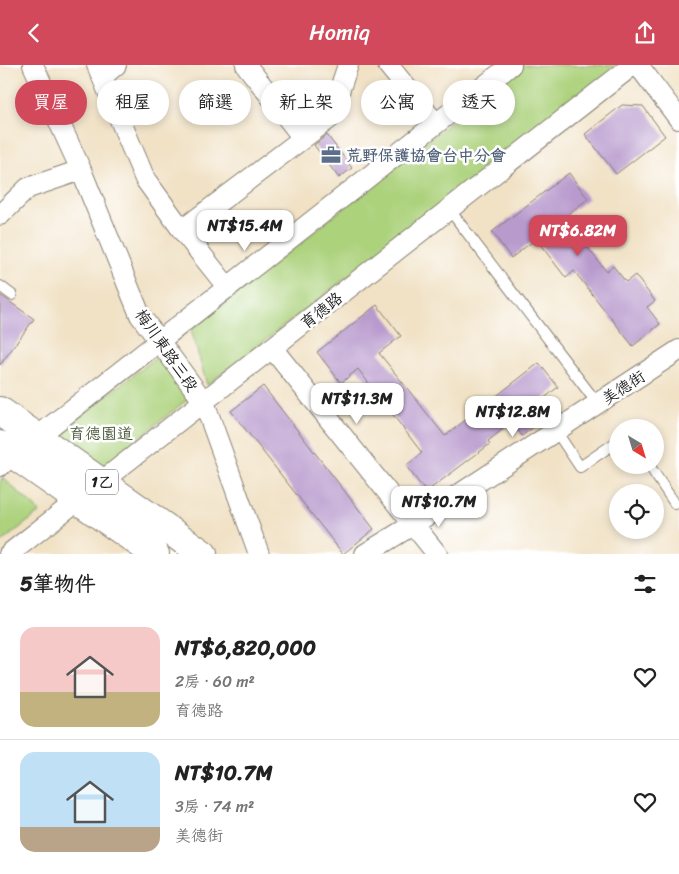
<!DOCTYPE html>
<html lang="zh-TW">
<head>
<meta charset="utf-8">
<style>
  :root { --surface:#fff; --page:#f6f6f6; --text:#222; --muted:#767676; --line:#e0e0e0; --accent:#d1495b }
  body { margin:0; font-family:Sriracha,"LXGW WenKai TC",sans-serif; background:var(--page); color:var(--text); height:100vh; display:flex; flex-direction:column; font-size:19px; white-space:nowrap }
  * { box-sizing:border-box; margin:0 }
  p { font-size:16px; color:var(--muted) }
  .icon { flex:none; width:28px; height:28px; fill:none; stroke:currentColor; stroke-width:2; stroke-linecap:round; stroke-linejoin:round }
  .map { position:relative; height:489px; overflow:hidden }
  .sheet { display:flex; flex-direction:column; background:var(--surface); flex:1 }
  .sheet>* { flex:none }
  .hud { position:absolute; left:15px; top:15px; width:650px; height:45px; display:flex; gap:10px }
  .needle { width:32px; rotate:142deg }
  .tools { position:absolute; left:609px; top:354px; display:grid; gap:10px }
  .tools a { display:grid; place-items:center; width:55px; height:55px; border-radius:50%; background:var(--surface); box-shadow:0 2px 8px #0003; font-size:25px }
  .price { position:absolute; translate:-50% -42px; padding:0 11px; border-radius:10px; background:#fff; color:#222; font-size:16px; line-height:32px; filter:drop-shadow(0 1px 2px #0008) }
  .price::after { content:''; position:absolute; left:50%; top:30px; width:15px; height:11px; margin-left:-8px; background:inherit; clip-path:polygon(0 0,100% 0,50% 100%) }
  .price.current { background:var(--accent); color:#fff }
  ul { padding:0; list-style:none }
  li { display:flex; align-items:center; gap:15px; height:125px; padding:0 20px }
  li+li { border-top:1px solid var(--line) }
  li span { display:grid; place-items:center; flex:none; width:140px; height:100px; border-radius:15px; color:#555 }
  li>.icon { margin-inline-start:auto }
  span .icon { width:60px; height:60px; fill:#fffc; stroke-width:1 }
  li b { font-size:21px }
  h2 { display:flex; justify-content:space-between; align-items:center; height:60px; padding:0 20px; font-size:21px }
  .tag { padding:0 18px; border-radius:22px; background:var(--surface); box-shadow:0 2px 8px #0003; font-size:18px; line-height:45px }
  .tag.current { background:var(--accent); color:#fff }
  header { display:flex; justify-content:space-between; align-items:center; height:65px; padding:0 20px; background:var(--accent); color:#fff; font-size:22px; font-weight:600 }
  .map>svg:first-child { display:block }
  .green { fill:#acd27c; stroke:#64774c }
  .building { fill:#b89acd }
  .lines { fill:none; stroke-linecap:round; stroke-linejoin:round }
  .lane-casing { stroke:#867f71; stroke-width:12 }
  .street-casing { stroke:#867f71; stroke-width:22 }
  .primary-casing { stroke:#867f71; stroke-width:30 }
  .lane { stroke:#fff; stroke-width:10 }
  .street { stroke:#fff; stroke-width:20 }
  .primary { stroke:#fff; stroke-width:28 }
  .labels { text-anchor:middle; stroke-width:5; stroke-linejoin:round; paint-order:stroke }
  .shield { fill:#fff; stroke:#606060; stroke-width:1 }
  .shield-label { font-size:15px; font-weight:bold; fill:#1c1c1c }
  .service-label { font-size:16px; font-weight:bold; fill:#4e5e75; stroke:#fff; text-anchor:start }
  .street-label { font-size:16px; fill:#1c1c1c; stroke:#fff }
  .park-label { font-size:16px; fill:#4e5c3e; stroke:#fff }
</style>
</head>
<body>
<header><svg class="icon" aria-label="back" viewBox="0 0 24 24"><path d="M15 5l-7 7 7 7"/></svg>Homiq<svg class="icon" aria-label="share" viewBox="0 0 24 24"><path d="M12 15V3M7 8l5-5 5 5M5 13v7h14v-7"/></svg></header>
<div class="map">
<svg width="679" height="489" viewBox="0 0 679 489">
  <rect width="100%" height="100%" fill="#fff"/>
  <filter id="ink" filterUnits="userSpaceOnUse"><feTurbulence type="fractalNoise" baseFrequency=".02" numOctaves="2"/><feDisplacementMap in="SourceGraphic" scale="10" xChannelSelector="R" yChannelSelector="G"/><feConvolveMatrix kernelMatrix="1 2 1 2 8 2 1 2 1" color-interpolation-filters="sRGB"/></filter>
  <filter id="wash" filterUnits="userSpaceOnUse"><feTurbulence type="fractalNoise" baseFrequency=".0096" numOctaves="4" result="noise"/><feDisplacementMap in="SourceGraphic" scale="20" xChannelSelector="R" yChannelSelector="G"/><feGaussianBlur stdDeviation="1.12" result="paint"/><feColorMatrix in="noise" values="0 0 0 0 0 0 0 0 0 0 0 0 0 0 0 0 0 1.4 0 .05"/><feComposite in="paint" operator="in"/></filter>
  <g filter="url(#wash)">
    <rect width="100%" height="100%" fill="#f1e2c6"/>
    <path class="green" d="M522,0H623L207,320L191,265Z
      M157,292L189,333L102,403L55,370Z
      M3,413L40,447L0,478V415Z"/>
    <g id="blocks">
      <path class="building" d="M622,40L643,41L665,71L616,109L585,69Z
        M327,70L352,103L339,113L314,80Z
        M569,108L588,134L564,152L606,206L613,201L626,217L635,210L655,236L647,242L660,259L633,281L574,206L566,213L536,174L511,193L492,167Z
        M0,230L34,254L0,300Z
        M377,240L401,271L379,288L445,371L539,298L558,322L542,335L552,348L522,371L512,357L488,376L490,379L426,427L406,401L422,388L358,304L341,318L317,287Z
        M263,321L374,464L343,489L231,346Z"/>
    </g>
  </g>
  <g filter="url(#ink)">
    <use href="#blocks" fill-opacity="0" stroke="#867f71" stroke-width="1"/>
    <g class="lines">
      <defs>
        <path id="lane" d="M449,144L597,338
          M0,221L12,230
          M556,366L580,402L618,376
          M649,400L675,439"/>
        <path id="street" d="M33,0L81,105L140,250L204,337L259,489
          M97,0L145,114L182,165L228,223
          M246,0L303,73
          M388,0L436,59
          M638,0L679,54
          M102,12L116,0
          M0,150L28,123L81,105
          M182,165L330,53L348,0
          M272,283L437,489
          M0,401L511,0
          M9,489L633,0
          M365,489L414,459L679,285"/>
        <path id="primary" d="M0,346L203,489
          M0,380L155,489"/>
      </defs>
      <use href="#lane" class="lane-casing"/>
      <use href="#street" class="street-casing"/>
      <use href="#primary" class="primary-casing"/>
      <use href="#lane" class="lane"/>
      <use href="#street" class="street"/>
      <use href="#primary" class="primary"/>
    </g>
  </g>
  <defs>
    <symbol id="office-bare" viewBox="-9 -9 18 18"><path d="M-6-3h4V-5.5h4V-3h4V5H-6ZM-1-4.5V-3h2v-1.5ZM-6 0V1H6V0Z" fill="#5c6f8a" stroke="#fff" stroke-width="2.5" paint-order="stroke"/></symbol>
  </defs>
  <g fill-rule="evenodd">
    <use href="#office-bare" x="317" y="76" width="28" height="28"/>
  </g>
  <g class="labels">
    <rect class="shield" x="86" y="404.5" width="32" height="25" rx="4"/>
    <g class="shield-label">
      <text x="102" y="422">1乙</text>
    </g>
    <g class="service-label">
      <text x="346" y="96">荒野保護協會台中分會</text>
    </g>
    <g class="street-label">
      <text transform="translate(321 245) rotate(-38)" y="6">育德路</text>
      <text transform="translate(167 285) rotate(55)" y="6">梅川東路三段</text>
      <text transform="translate(623 322) rotate(-33)" y="6">美德街</text>
    </g>
    <g class="park-label">
      <text x="101" y="374">育德園道</text>
    </g>
  </g>
</svg>
<div class="tools">
<a><svg class="needle" viewBox="-14 -14 28 28"><path d="M0-13l5 13h-10z" fill="#e53935"/><path d="M0 13l5-13h-10z" fill="#767676"/></svg></a>
<a><svg class="icon" aria-label="locate" viewBox="0 0 24 24"><circle cx="12" cy="12" r="6"/><path d="M12 2v4M12 18v4M2 12h4M18 12h4"/></svg></a>
</div>
<b class="price" style="left:245px;top:187px">NT$15.4M</b>
<b class="price current" style="left:578px;top:192px">NT$6.82M</b>
<b class="price" style="left:357px;top:360px">NT$11.3M</b>
<b class="price" style="left:513px;top:373px">NT$12.8M</b>
<b class="price" style="left:439px;top:463px">NT$10.7M</b>
<div class="hud">
<a class="tag current">買屋</a>
<a class="tag">租屋</a>
<a class="tag">篩選</a>
<a class="tag">新上架</a>
<a class="tag">公寓</a>
<a class="tag">透天</a>
</div>
</div>
<section class="sheet">
<h2>5筆物件<svg class="icon" aria-label="filters" viewBox="0 0 24 24"><path d="M4 7h16M4 17h16"/><circle cx="9" cy="7" r="2"/><circle cx="15" cy="17" r="2"/></svg></h2>
<ul>
<li><span style="background:linear-gradient(#f6c9c9 65%,#c2b280 0)"><svg class="icon" aria-label="home" viewBox="0 0 24 24"><path d="M3 11l9-7 9 7M6 9v11h12V9"/></svg></span><div><b>NT$6,820,000</b><p>2房 · 60 m²</p><p>育德路</p></div><svg class="icon" aria-label="heart" viewBox="0 0 24 24"><path d="M12 20l-8-8c-3-5 5-10 8-4 3-6 11-1 8 4z"/></svg></li>
<li><span style="background:linear-gradient(#bfe0f5 75%,#b9a48a 0)"><svg class="icon" aria-label="home" viewBox="0 0 24 24"><path d="M3 11l9-7 9 7M6 9v11h12V9"/></svg></span><div><b>NT$10.7M</b><p>3房 · 74 m²</p><p>美德街</p></div><svg class="icon" aria-label="heart" viewBox="0 0 24 24"><path d="M12 20l-8-8c-3-5 5-10 8-4 3-6 11-1 8 4z"/></svg></li>
</ul>
</section>
</body>
</html>
